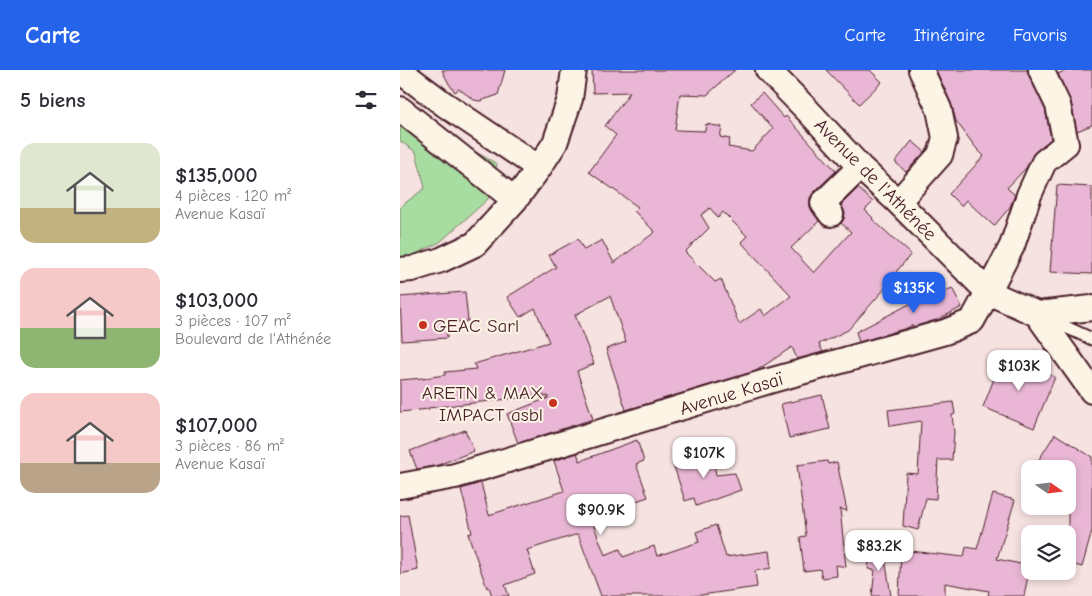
<!DOCTYPE html>
<html lang="fr">
<head>
<meta charset="utf-8">
<style>
  :root { --surface:#fff; --page:#f2f2f3; --text:#2b2b33; --muted:#7c7c81; --accent:#2563eb }
  body { margin:0; font-family:"Comic Neue",sans-serif; background:var(--page); color:var(--text); height:100vh; display:flex; flex-direction:column; font-size:19px; white-space:nowrap }
  * { box-sizing:border-box; margin:0 }
  p { font-size:16px; color:var(--muted) }
  .icon { flex:none; width:28px; height:28px; fill:none; stroke:currentColor; stroke-width:2; stroke-linecap:round; stroke-linejoin:round }
  .map { position:relative; flex:1; overflow:hidden }
  .details { display:flex; flex-direction:column; background:var(--surface); width:400px }
  .details>* { flex:none }
  .needle { width:32px; rotate:104deg }
  .tools { position:absolute; left:621px; top:390px; display:grid; gap:10px }
  .tools a { display:grid; place-items:center; width:55px; height:55px; border-radius:10px; background:var(--surface); box-shadow:0 2px 8px #0003; font-size:25px }
  .price { position:absolute; translate:-50% -42px; padding:0 11px; border-radius:10px; background:#fff; color:#222; font-size:16px; line-height:32px; filter:drop-shadow(0 1px 2px #0008) }
  .price::after { content:''; position:absolute; left:50%; top:30px; width:15px; height:11px; margin-left:-8px; background:inherit; clip-path:polygon(0 0,100% 0,50% 100%) }
  .price.selected { background:var(--accent); color:#fff }
  ul { padding:0; list-style:none }
  li { display:flex; align-items:center; gap:15px; height:125px; padding:0 20px }
  li span { display:grid; place-items:center; flex:none; width:140px; height:100px; border-radius:15px; color:#555 }
  li>.icon { margin-inline-start:auto }
  span .icon { width:60px; height:60px; fill:#fffc; stroke-width:1 }
  li b { font-size:21px }
  h2 { display:flex; justify-content:space-between; align-items:center; height:60px; padding:0 20px; font-size:21px }
  header { display:flex; align-items:center; gap:30px; box-sizing:border-box; height:70px; padding:0 25px; background:var(--accent); color:#fff }
  header strong { font-size:24px }
  nav { display:flex; gap:28px; margin-inline-start:auto; font-size:18px }
  main { display:flex; flex:1; min-height:0 }
  .map>svg:first-child { display:block }
  .green { fill:#a7dda0; stroke:#787e66 }
  .building { fill:#e9b7d5; stroke:#4a1f2b; fill-rule:evenodd }
  .lines { fill:none; stroke-linecap:round; stroke-linejoin:round }
  .service-casing { stroke:#4a1f2b; stroke-width:15 }
  .minor-casing { stroke:#4a1f2b; stroke-width:28 }
  .service { stroke:#fcf5e5; stroke-width:11 }
  .minor { stroke:#fcf5e5; stroke-width:24 }
  .poi-dot { fill:#c8321e; stroke:#fcf5e5; stroke-width:2 }
  .labels { text-anchor:middle; stroke-width:4; stroke-linejoin:round; paint-order:stroke }
  .street-label { font-size:19px; fill:#4a1f2b; stroke:#fcf5e5 }
  .poi-label { font-size:19px; fill:#4a1f2b; stroke:#fcf5e5; text-anchor:start }
</style>
</head>
<body>
<header>
<strong>Carte</strong>
<nav><a>Carte</a><a>Itinéraire</a><a>Favoris</a></nav>
</header>
<main>
<section class="details">
<h2>5 biens<svg class="icon" aria-label="filters" viewBox="0 0 24 24"><path d="M4 7h16M4 17h16"/><circle cx="9" cy="7" r="2"/><circle cx="15" cy="17" r="2"/></svg></h2>
<ul>
<li><span style="background:linear-gradient(#dfe7d0 65%,#c2b280 0)"><svg class="icon" aria-label="home" viewBox="0 0 24 24"><path d="M3 11l9-7 9 7M6 9v11h12V9"/></svg></span><div><b>$135,000</b><p>4 pièces · 120 m²</p><p>Avenue Kasaï</p></div></li>
<li><span style="background:linear-gradient(#f6c9c9 60%,#8fb573 0)"><svg class="icon" aria-label="home" viewBox="0 0 24 24"><path d="M3 11l9-7 9 7M6 9v11h12V9"/></svg></span><div><b>$103,000</b><p>3 pièces · 107 m²</p><p>Boulevard de l'Athénée</p></div></li>
<li><span style="background:linear-gradient(#f6c9c9 70%,#b9a48a 0)"><svg class="icon" aria-label="home" viewBox="0 0 24 24"><path d="M3 11l9-7 9 7M6 9v11h12V9"/></svg></span><div><b>$107,000</b><p>3 pièces · 86 m²</p><p>Avenue Kasaï</p></div></li>
</ul>
</section>
<div class="map">
<svg width="692" height="526" viewBox="0 0 692 526">
  <rect width="100%" height="100%" fill="#f6e2e0"/>
  <filter id="ink" filterUnits="userSpaceOnUse"><feTurbulence type="fractalNoise" baseFrequency=".02" numOctaves="2"/><feDisplacementMap in="SourceGraphic" scale="10" xChannelSelector="R" yChannelSelector="G"/><feConvolveMatrix kernelMatrix="1 2 1 2 8 2 1 2 1" color-interpolation-filters="sRGB"/></filter>
  <g filter="url(#ink)">
    <path class="green" d="M0,39L97,94L88,129L40,172L8,188L0,190V137L25,118L16,82L0,71Z"/>
    <path class="building" d="M42,0H105L98,25L80,31L74,30L59,19L55,22L49,14Z
      M192,0H335L307,25L280,24L275,60L305,61L306,54L322,57L320,67L330,69L328,77L352,81L373,59L351,33L362,23L384,48L386,46L436,101L413,123L410,128V136L412,141L419,151L391,178L414,203L451,162L441,153L444,149L445,143L441,135L458,118L473,132L465,140L473,148L472,149L511,184L496,202L498,204L448,260L419,274L423,282L397,289L392,277L356,301L226,340L206,279L226,272L210,226L175,245L194,294L177,301L193,349L118,373L107,344L148,328V326L144,327V325L28,338L29,339L0,342V310L23,308V309L31,307L45,305V302L76,299L74,294L149,272L135,238L120,247L107,227L156,197L149,185L178,169L184,180L202,170L214,193L255,162L234,141L238,137L189,102L216,65L205,56L230,22L193,23ZM310,138L318,148L323,142L347,166L341,172L388,222H387L391,226L365,246L361,239L339,254L321,209L315,212L285,182L309,158L301,145Z
      M426,0H470L482,12L459,34Z
      M536,0H627L629,6L645,39L651,69L635,82L626,98L607,118L615,125L610,137L594,156L566,130L561,136L549,124L584,86L576,78L556,51L551,33Z
      M666,0H692V55L677,61L671,32L658,4Z
      M512,71L525,82L506,102L495,92Z
      M657,115L692,117V204L650,202Z
      M540,216L544,222L552,218L562,237L539,249L513,257V255L507,258L459,272L456,262L525,226L524,225Z
      M65,222L68,251L46,253L47,268L2,271L0,227Z
      M603,286L655,307L634,358L583,337Z
      M422,325L430,359L389,368L381,334Z
      M553,332L555,344L552,345L554,362L552,390H538L536,429L526,428L518,460L503,456L506,403L518,404L521,351L490,356L488,340Z
      M65,360L74,381L38,395L17,399L10,381Z
      M655,364L692,387V461L682,497L668,493V399H633Z
      M237,370L244,391L236,394L248,427L196,445L199,454L194,456L205,485L220,479L223,487L254,476L257,486L299,472L296,462L316,455L326,487L369,481L371,498L355,501L357,517L294,526H201L178,464L127,480L135,504L105,515L109,526H92L89,517L87,518L68,464L72,463L61,419L81,413L89,445L164,421L154,391L177,383L180,391Z
      M312,380L316,405L335,403L341,420L296,436L294,428L285,431L273,393Z
      M427,391L428,394L437,392L447,441L440,439L446,497L436,495L437,506L422,508L420,499L404,501L400,467L406,466L397,395Z
      M593,424L615,430L597,489L630,496L624,526H588L589,521L545,513V526H499L501,480L564,487L566,477L577,479Z
      M8,445L18,500L0,504V446Z
      M478,475H483L491,526H472L475,500L468,499L471,476L478,477Z"/>
    <g class="lines">
      <defs>
        <path id="service" d="M646,248L692,269"/>
        <path id="minor" d="M368,0L411,44L460,97L498,132L588,222L637,244L692,238
          M0,1L44,34L139,98
          M0,39L115,130
          M498,132L540,85L545,68L539,39L521,0
          M431,144L423,133L460,97
          M0,200L12,199L41,190L75,174L115,130L139,98L155,73L170,29L174,0
          M637,244L692,321
          M0,416L55,406L369,311L545,262L572,251L588,222L612,176L629,125L644,92L666,74L658,35L641,0"/>
      </defs>
      <use href="#service" class="service-casing"/>
      <use href="#minor" class="minor-casing"/>
      <use href="#service" class="service"/>
      <use href="#minor" class="minor"/>
    </g>
  </g>
  <g class="poi-dot">
    <circle cx="23" cy="255" r="5"/>
    <circle cx="153" cy="333" r="5"/>
  </g>
  <g class="labels">
    <g class="street-label">
      <text transform="translate(476 109) rotate(45)" y="7">Avenue de l'Athénée</text>
      <text transform="translate(331 323) rotate(-17)" y="7">Avenue Kasaï</text>
    </g>
    <g class="poi-label">
      <text x="33" y="262">GEAC Sarl</text>
      <text x="143" y="329" text-anchor="end">ARETN &amp; MAX<tspan x="143" dy="22">IMPACT asbl</tspan></text>
    </g>
  </g>
</svg>
<div class="tools">
<a><svg class="needle" viewBox="-14 -14 28 28"><path d="M0-13l5 13h-10z" fill="#e53935"/><path d="M0 13l5-13h-10z" fill="#7c7c81"/></svg></a>
<a><svg class="icon" aria-label="layers" viewBox="0 0 24 24"><path d="M12 4l9 5-9 5-9-5zM3 14l9 5 9-5"/></svg></a>
</div>
<b class="price selected" style="left:514px;top:244px">$135K</b>
<b class="price" style="left:619px;top:322px">$103K</b>
<b class="price" style="left:304px;top:409px">$107K</b>
<b class="price" style="left:201px;top:466px">$90.9K</b>
<b class="price" style="left:479px;top:502px">$83.2K</b>
</div>
</main>
</body>
</html>
